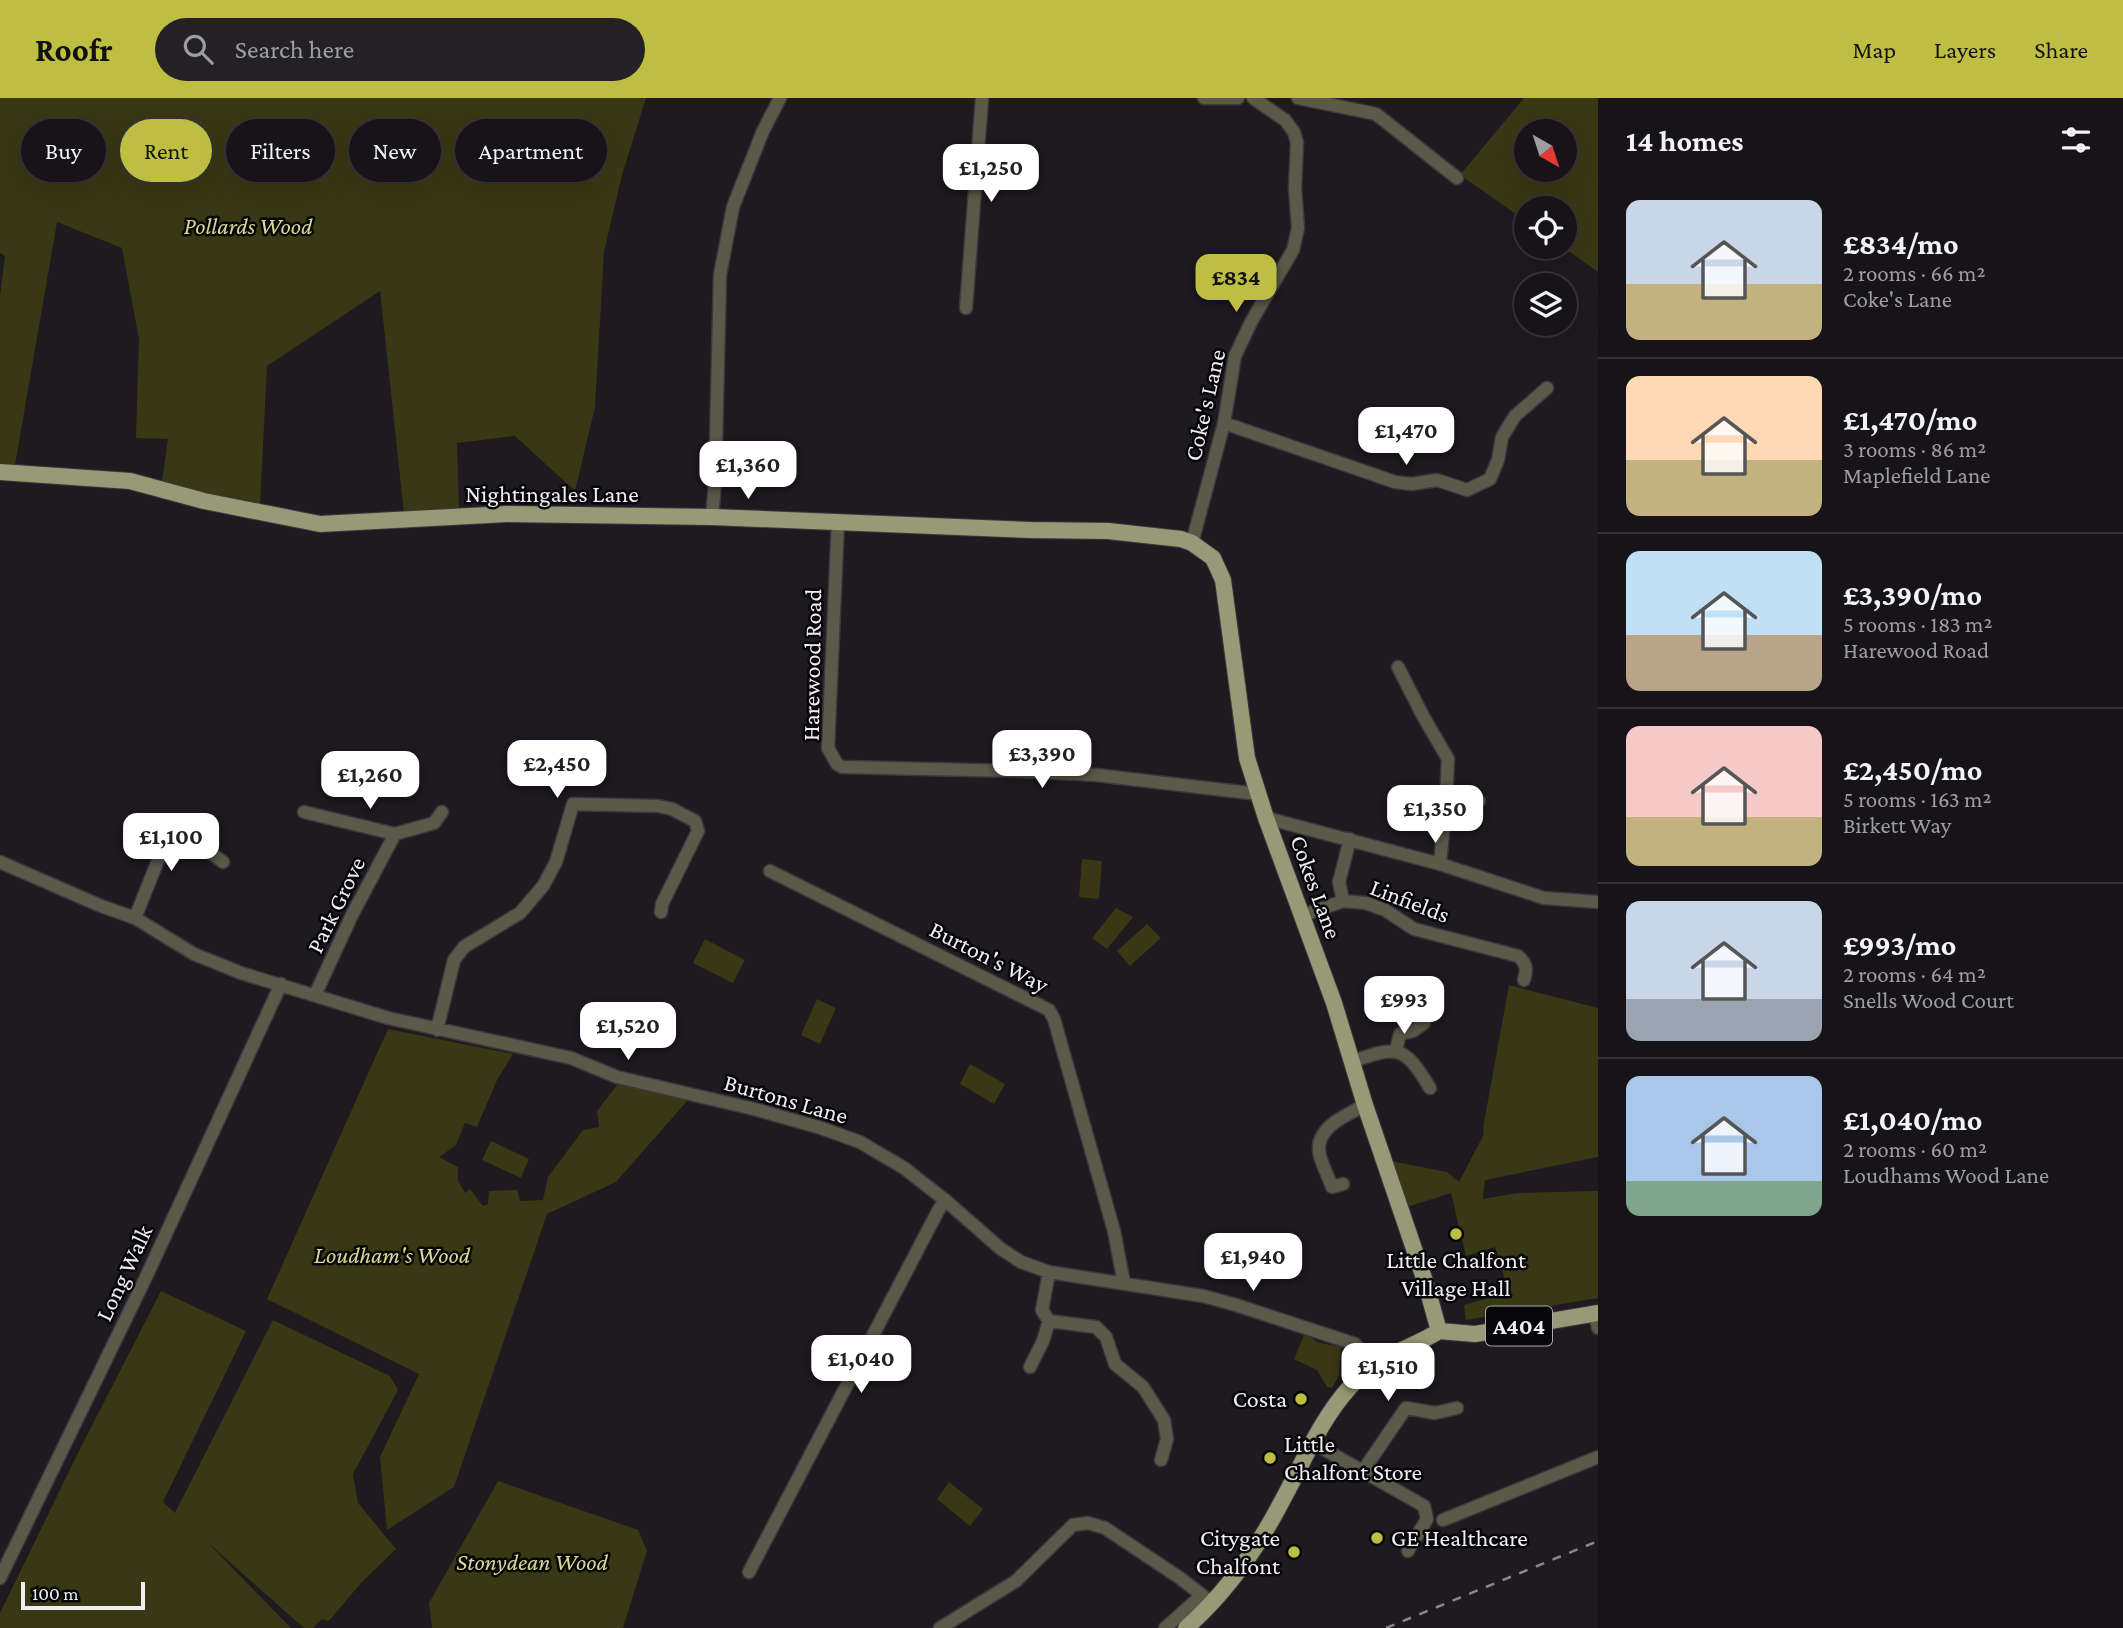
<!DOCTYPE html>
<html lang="en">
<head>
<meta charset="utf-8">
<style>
  :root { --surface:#161418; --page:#232125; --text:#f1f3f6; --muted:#9e9ea2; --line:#353337; --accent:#bebf42 }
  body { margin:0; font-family:"Crimson Pro",serif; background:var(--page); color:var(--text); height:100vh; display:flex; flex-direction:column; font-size:26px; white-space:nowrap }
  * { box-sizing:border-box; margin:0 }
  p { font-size:23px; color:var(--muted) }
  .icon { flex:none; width:38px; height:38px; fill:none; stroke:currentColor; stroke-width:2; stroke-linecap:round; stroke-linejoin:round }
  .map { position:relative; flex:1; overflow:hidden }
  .details { display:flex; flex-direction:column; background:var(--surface); width:525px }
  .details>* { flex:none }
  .hud { position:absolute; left:21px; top:21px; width:665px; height:63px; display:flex; gap:14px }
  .needle { width:46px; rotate:141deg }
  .tools { position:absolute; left:1514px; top:21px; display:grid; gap:14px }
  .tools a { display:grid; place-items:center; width:63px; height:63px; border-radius:50%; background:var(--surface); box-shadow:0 7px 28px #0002,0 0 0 2px var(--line); font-size:35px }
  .scale { position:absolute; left:21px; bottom:18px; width:124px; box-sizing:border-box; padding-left:7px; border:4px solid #f0eef1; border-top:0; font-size:19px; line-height:24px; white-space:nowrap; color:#f0eef1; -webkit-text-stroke:5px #070608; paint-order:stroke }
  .price { position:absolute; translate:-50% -60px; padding:0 16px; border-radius:14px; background:#fff; color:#222; font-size:23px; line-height:46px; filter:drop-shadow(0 2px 4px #0008) }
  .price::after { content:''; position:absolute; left:50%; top:42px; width:21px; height:16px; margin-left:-10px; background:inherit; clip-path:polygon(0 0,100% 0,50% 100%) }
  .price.active { background:var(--accent); color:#111 }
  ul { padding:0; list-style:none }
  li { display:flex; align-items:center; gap:21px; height:175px; padding:0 28px }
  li+li { border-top:2px solid var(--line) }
  li span { display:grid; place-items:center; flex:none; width:196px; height:140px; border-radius:14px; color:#555 }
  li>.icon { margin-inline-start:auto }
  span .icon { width:84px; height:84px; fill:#fffc; stroke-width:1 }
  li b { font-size:30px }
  h2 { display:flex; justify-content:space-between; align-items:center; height:84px; padding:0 28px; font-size:30px }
  .pill { padding:0 24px; border-radius:32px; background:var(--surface); box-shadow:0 7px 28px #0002,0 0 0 2px var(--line); font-size:24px; line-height:63px }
  .pill.active { background:var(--accent); color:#111 }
  header { display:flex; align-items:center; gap:42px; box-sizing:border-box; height:98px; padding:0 35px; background:var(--accent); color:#111 }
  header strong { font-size:33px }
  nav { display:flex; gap:38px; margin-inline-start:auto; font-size:24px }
  .search { width:490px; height:63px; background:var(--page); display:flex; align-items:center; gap:18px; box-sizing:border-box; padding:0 24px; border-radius:38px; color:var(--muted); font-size:26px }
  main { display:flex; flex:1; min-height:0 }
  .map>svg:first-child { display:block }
  .green { fill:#383814; fill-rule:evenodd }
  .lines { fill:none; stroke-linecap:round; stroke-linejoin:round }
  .minor-casing { stroke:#3b383d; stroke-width:15 }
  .major-casing { stroke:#3b383d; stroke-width:18 }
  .minor { stroke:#5a5a4a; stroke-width:12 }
  .major { stroke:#989a77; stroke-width:16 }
  .rail { stroke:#8a888c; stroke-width:2.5; stroke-dasharray:9 9; stroke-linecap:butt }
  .poi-dot { fill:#bebf42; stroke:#070608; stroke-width:2.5 }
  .labels { text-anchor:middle; stroke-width:5; stroke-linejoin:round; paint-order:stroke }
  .shield { fill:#070608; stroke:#aaa8ab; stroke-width:2 }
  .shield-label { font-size:23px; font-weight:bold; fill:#f0eef1 }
  .park-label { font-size:24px; font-style:italic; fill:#d6d895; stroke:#070608 }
  .street-label { font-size:24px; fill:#f0eef1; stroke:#070608 }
  .poi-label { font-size:24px; fill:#f0eef1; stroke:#070608; text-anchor:end }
</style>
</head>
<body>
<header>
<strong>Roofr</strong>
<div class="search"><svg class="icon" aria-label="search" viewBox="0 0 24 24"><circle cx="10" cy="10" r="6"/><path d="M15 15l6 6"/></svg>Search here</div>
<nav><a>Map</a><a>Layers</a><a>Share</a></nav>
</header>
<main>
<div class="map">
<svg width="1598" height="1530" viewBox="0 0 1598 1530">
  <rect width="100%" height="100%" fill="#1d1a20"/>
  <path class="green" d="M0,0H646L622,77L604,154L595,309L575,393L515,338L457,345L459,410L404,415L380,193L267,268L260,407L161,390L168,341L136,340L139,241L122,150L57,124L15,367L0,365V197L5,158L0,155Z
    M1524,0H1598V174L1563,149H1564V110H1526V123L1460,77ZM1526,33H1564V72H1526Z
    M1082,761L1102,763L1099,801L1079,799Z
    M1116,810L1133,819L1107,851L1092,840Z
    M1147,826L1161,840L1130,868L1117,853Z
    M705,841L745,862L733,885L693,865Z
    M1509,887L1598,910V1059L1485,1082L1483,1101L1518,1095L1598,1093V1200L1466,1222L1464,1207L1509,1194L1495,1149L1466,1158L1451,1095L1407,1109L1391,1063L1447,1074L1459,1084L1484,1036L1483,1030Z
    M817,901L836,910L820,946L801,937Z
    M388,931L513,956L497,982L477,1029L465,1025L456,1047L439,1059L458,1069V1083L465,1095L470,1091L483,1108L488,1106L489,1093L517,1092L520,1103L543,1102L548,1079L583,1032L599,1029L597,1013L620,983L688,1002L616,1084L547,1116L454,1389L387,1432L380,1359L419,1276L267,1201Z
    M970,966L1005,986L994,1006L960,986Z
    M491,1043L529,1061L521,1080L482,1062Z
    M161,1193L246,1233L163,1404L175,1415L273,1222L390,1278L398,1292L353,1376L358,1405L396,1451L361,1485L329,1523L322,1521L313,1530H304L207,1444L291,1530H0V1515L80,1351Z
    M1305,1235L1317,1244L1341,1249L1339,1278L1332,1290L1327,1289L1317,1272L1294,1261Z
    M498,1383L638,1432L647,1453L623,1530H432L429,1505Z
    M949,1384L983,1411L970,1428L937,1401Z"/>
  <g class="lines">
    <defs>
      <path id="minor" d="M1204,0H1238
        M1298,0L1376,16L1457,80
        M966,210L982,0
        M1224,325L1395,384L1412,386L1437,382L1467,392L1490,381L1498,362L1502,339L1515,318L1547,290
        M712,419L715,386L720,177L733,109L763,33L780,0
        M838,423L828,650L837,666L842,669L1014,673L1096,677L1258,696
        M1192,445L1224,325L1235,258L1251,224L1293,152L1298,130L1295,90L1297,45L1294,34L1285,22L1253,0
        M1398,569L1423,618L1448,661L1446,702L1440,766
        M1446,702L1479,703
        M304,714L395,736L434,725L442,714
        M1266,720L1440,766L1544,800L1598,804
        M0,764L101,808L135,820L194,856L241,875L388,920L571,960L617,979L754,1011L821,1030L860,1044L904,1070L945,1102L1001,1151L1021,1164L1049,1174L1203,1198L1236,1207L1355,1246L1372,1269
        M770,773L1049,912L1054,921L1114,1133L1124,1185
        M1343,803L1339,784L1350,741
        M1301,818L1343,803L1366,805L1385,812L1414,831L1518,858C1527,866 1527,871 1524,882
        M135,820L161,755L181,743L199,746L223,764
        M1395,890H1410L1424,895L1427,909L1424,925L1413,933L1400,936L1396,952
        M315,897L352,817L395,736
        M437,932L454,862L464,849L520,815L543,788L556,764L573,706L658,708L672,711L695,723L698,733L662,806L661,814
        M1351,964C1398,947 1404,947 1430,990
        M1343,1086L1332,1089C1329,1079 1319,1062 1319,1052C1317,1028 1349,1016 1365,1007
        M1049,1174L1042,1212L1049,1223L1096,1229L1106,1239L1115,1266L1143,1289L1164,1322L1167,1341L1161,1362
        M1595,1215L1598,1230
        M1030,1269L1043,1243L1049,1223
        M1313,1345L1424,1408L1427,1421L1408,1453
        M1362,1374L1406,1310L1435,1315L1457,1310
        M1443,1422L1598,1359
        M749,1474L938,1113L945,1102
        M0,1480L147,1177L281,886
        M940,1530L1016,1483L1073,1427L1088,1425L1105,1430L1180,1480L1212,1505
        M1165,1530L1202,1497"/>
      <path id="major" d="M0,374L130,383L204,403L320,426L507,416L712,419L1031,432L1108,433L1181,441L1192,445L1213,460L1223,482L1247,660L1266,720L1334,905L1365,1007L1425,1183L1439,1233
        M1439,1233L1475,1236L1598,1215
        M1186,1530C1227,1494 1257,1451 1282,1403C1303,1365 1320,1322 1350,1289C1360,1278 1373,1266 1387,1259C1404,1250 1422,1244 1439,1233"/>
    </defs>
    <use href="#minor" class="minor-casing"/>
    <use href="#major" class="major-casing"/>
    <use href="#minor" class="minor"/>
    <use href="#major" class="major"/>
    <path class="rail" d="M1386,1530L1598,1443"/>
  </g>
  <g class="poi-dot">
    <circle cx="1456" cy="1136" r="7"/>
    <circle cx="1301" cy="1301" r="7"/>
    <circle cx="1270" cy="1360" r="7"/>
    <circle cx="1377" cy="1440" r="7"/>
    <circle cx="1294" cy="1454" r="7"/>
  </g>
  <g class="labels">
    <rect class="shield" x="1486" y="1208.5" width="66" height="39" rx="5"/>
    <g class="shield-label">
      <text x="1519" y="1236">A404</text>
    </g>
    <g class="park-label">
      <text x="248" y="136">Pollards Wood</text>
      <text x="392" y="1165">Loudham's Wood</text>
      <text x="532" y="1472">Stonydean Wood</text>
    </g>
    <g class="street-label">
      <text transform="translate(1205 307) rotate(-77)" y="8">Coke's Lane</text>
      <text x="552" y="404">Nightingales Lane</text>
      <text transform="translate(812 567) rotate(-89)" y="8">Harewood Road</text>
      <text transform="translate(1316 789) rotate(70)" y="8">Cokes Lane</text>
      <text transform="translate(1410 803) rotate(21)" y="8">Linfields</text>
      <text transform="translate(336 807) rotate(-64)" y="8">Park Grove</text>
      <text transform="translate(989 859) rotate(27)" y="8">Burton's Way</text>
      <text transform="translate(786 1001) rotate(16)" y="8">Burtons Lane</text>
      <text transform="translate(124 1175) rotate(-65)" y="8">Long Walk</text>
    </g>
    <g class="poi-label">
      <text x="1456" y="1170" text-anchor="middle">Little Chalfont<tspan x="1456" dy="28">Village Hall</tspan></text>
      <text x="1287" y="1309">Costa</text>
      <text x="1284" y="1354" text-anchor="start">Little<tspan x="1284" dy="28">Chalfont Store</tspan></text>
      <text x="1280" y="1448">Citygate<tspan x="1280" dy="28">Chalfont</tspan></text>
      <text x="1391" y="1448" text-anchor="start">GE Healthcare</text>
    </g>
  </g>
</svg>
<div class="tools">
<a><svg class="needle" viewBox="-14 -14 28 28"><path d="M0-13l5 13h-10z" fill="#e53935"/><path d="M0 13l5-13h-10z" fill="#9e9ea2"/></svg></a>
<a><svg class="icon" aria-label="locate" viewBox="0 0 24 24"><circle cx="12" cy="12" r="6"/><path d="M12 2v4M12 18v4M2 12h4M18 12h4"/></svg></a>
<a><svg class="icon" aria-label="layers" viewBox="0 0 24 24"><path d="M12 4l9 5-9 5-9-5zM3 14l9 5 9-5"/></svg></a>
</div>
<div class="scale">100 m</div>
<b class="price" style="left:991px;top:106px">£1,250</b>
<b class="price active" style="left:1236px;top:216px">£834</b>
<b class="price" style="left:1406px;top:369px">£1,470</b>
<b class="price" style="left:748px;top:403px">£1,360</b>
<b class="price" style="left:1042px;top:692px">£3,390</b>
<b class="price" style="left:557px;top:702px">£2,450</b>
<b class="price" style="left:370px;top:713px">£1,260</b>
<b class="price" style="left:1435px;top:747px">£1,350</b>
<b class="price" style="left:171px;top:775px">£1,100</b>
<b class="price" style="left:1404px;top:938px">£993</b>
<b class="price" style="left:628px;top:964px">£1,520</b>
<b class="price" style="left:1253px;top:1195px">£1,940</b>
<b class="price" style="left:861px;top:1297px">£1,040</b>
<b class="price" style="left:1388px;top:1305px">£1,510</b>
<div class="hud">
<a class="pill">Buy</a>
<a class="pill active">Rent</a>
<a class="pill">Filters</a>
<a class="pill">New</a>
<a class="pill">Apartment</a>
</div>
</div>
<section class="details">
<h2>14 homes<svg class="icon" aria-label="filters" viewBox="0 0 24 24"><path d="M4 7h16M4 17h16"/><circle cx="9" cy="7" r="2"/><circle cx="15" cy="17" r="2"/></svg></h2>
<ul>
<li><span style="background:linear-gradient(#c9d6e8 60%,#c2b280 0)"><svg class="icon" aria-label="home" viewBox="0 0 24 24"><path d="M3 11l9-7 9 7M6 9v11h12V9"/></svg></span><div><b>£834/mo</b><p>2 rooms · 66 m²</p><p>Coke's Lane</p></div></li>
<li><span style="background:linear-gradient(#ffd9b3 60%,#c2b280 0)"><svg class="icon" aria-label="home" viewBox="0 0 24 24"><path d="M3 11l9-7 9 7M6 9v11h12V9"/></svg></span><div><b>£1,470/mo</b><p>3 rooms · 86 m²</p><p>Maplefield Lane</p></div></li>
<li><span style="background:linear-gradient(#bfe0f5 60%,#b9a48a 0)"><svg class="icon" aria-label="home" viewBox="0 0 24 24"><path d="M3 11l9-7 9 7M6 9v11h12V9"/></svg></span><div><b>£3,390/mo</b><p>5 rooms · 183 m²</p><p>Harewood Road</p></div></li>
<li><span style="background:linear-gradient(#f6c9c9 65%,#c2b280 0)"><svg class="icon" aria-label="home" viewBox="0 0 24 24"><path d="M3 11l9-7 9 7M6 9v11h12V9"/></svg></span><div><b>£2,450/mo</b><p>5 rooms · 163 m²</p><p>Birkett Way</p></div></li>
<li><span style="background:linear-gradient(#c9d6e8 70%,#9aa5b1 0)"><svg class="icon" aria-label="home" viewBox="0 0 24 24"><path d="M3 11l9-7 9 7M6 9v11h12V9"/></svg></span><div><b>£993/mo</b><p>2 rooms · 64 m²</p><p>Snells Wood Court</p></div></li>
<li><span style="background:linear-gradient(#a9c7e8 75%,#7fa58c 0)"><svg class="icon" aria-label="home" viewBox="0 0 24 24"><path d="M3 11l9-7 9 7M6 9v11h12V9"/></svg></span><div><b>£1,040/mo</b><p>2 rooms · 60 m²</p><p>Loudhams Wood Lane</p></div></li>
</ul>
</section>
</main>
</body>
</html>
